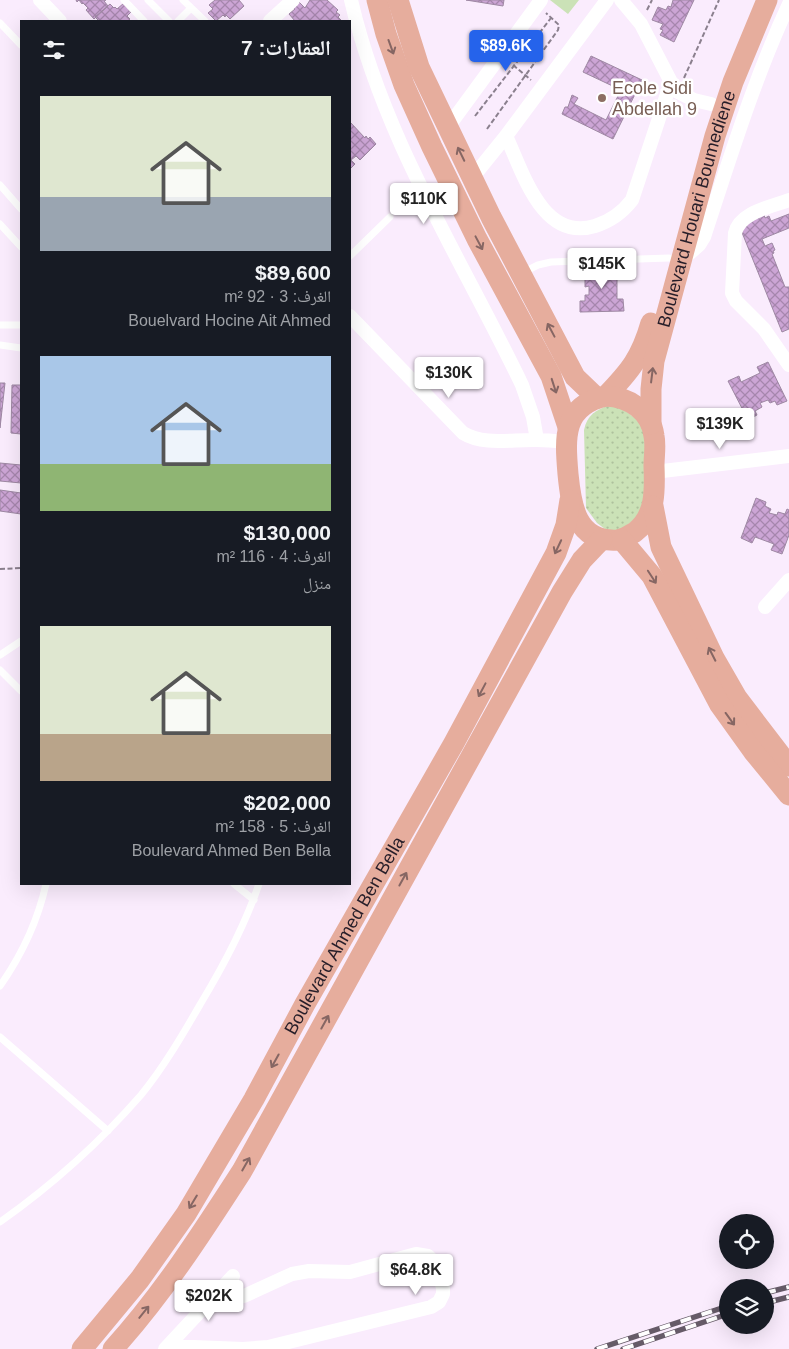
<!DOCTYPE html>
<html lang="ar">
<head>
<meta charset="utf-8">
<style>
  :root { --surface:#171b24; --page:#20242c; --text:#f1f3f6; --muted:#9ea1a6; --accent:#2563eb }
  body { margin:0; font-family:Helvetica,"Noto Naskh Arabic",sans-serif; background:var(--page); color:var(--text); direction:rtl; height:100vh; display:flex; flex-direction:column; font-size:19px; white-space:nowrap }
  * { box-sizing:border-box; margin:0 }
  p { font-size:16px; color:var(--muted) }
  .icon { flex:none; width:28px; height:28px; fill:none; stroke:currentColor; stroke-width:2; stroke-linecap:round; stroke-linejoin:round }
  .map { position:relative; flex:1; overflow:hidden; direction:ltr }
  .side { position:absolute; left:20px; top:20px; width:331px; height:865px; display:flex; flex-direction:column; background:var(--surface); border-radius:0px; box-shadow:0 5px 20px #0002; direction:rtl }
  .side>* { flex:none }
  .fabs { position:absolute; left:719px; top:1214px; display:grid; gap:10px }
  .fabs a { display:grid; place-items:center; width:55px; height:55px; border-radius:50%; background:var(--surface); box-shadow:0 5px 20px #0002; font-size:25px }
  .price { position:absolute; translate:-50% -42px; padding:0 11px; border-radius:5px; background:#fff; color:#222; font-size:16px; line-height:32px; filter:drop-shadow(0 1px 2px #0008) }
  .price::after { content:''; position:absolute; left:50%; top:30px; width:15px; height:11px; margin-left:-8px; background:inherit; clip-path:polygon(0 0,100% 0,50% 100%) }
  .price.on { background:var(--accent); color:#fff }
  ul { padding:0; list-style:none }
  li { display:grid; align-content:center; gap:10px; height:265px; padding:0 20px }
  li span { display:grid; place-items:center; height:155px; border-radius:0px; color:#555 }
  li>.icon { margin-inline-start:auto }
  span .icon { width:90px; height:90px; fill:#fffc; stroke-width:1 }
  li b { font-size:21px }
  h2 { display:flex; justify-content:space-between; align-items:center; height:60px; padding:0 20px; font-size:21px }
  .map>svg:first-child { display:block }
  .grass { fill:url(#grass-dots) }
  .park { fill:#cbe2b7 }
  .building { fill:url(#building-cross-hatch); stroke:#9e88a3 }
  .lines { fill:none; stroke-linecap:round; stroke-linejoin:round }
  .path { stroke:#8b808e; stroke-width:2; stroke-dasharray:5 2.5; stroke-linecap:butt }
  .lane { stroke:#fff; stroke-width:7 }
  .street { stroke:#fff; stroke-width:14 }
  .primary { stroke:#e6ad9d; stroke-width:21 }
  .rail-casing { stroke:#665b68; stroke-width:5.5 }
  .rail { stroke:#fff; stroke-width:4; stroke-dasharray:11; stroke-linecap:butt }
  .oneway { stroke:#866663 }
  .education-dot { fill:#8d6e63; stroke:#fff; stroke-width:2 }
  .labels { text-anchor:middle; stroke-width:5; stroke-linejoin:round; paint-order:stroke }
  .education-label { font-size:18px; fill:#785e54; stroke:#fff; text-anchor:start }
  .street-label { font-size:18px; fill:#271e29; stroke:#fff }
</style>
</head>
<body>
<div class="map">
<svg width="789" height="1349" viewBox="0 0 789 1349">
  <defs>
    <pattern id="grass-dots" width="8" height="8" patternUnits="userSpaceOnUse" patternTransform="scale(1.25)"><rect width="8" height="8" fill="#cbe2b7"/><path d="M2 2h.1M6 6h.1" fill="none" stroke="#aec19d" stroke-width="1.8" stroke-linecap="round"/></pattern>
    <pattern id="building-cross-hatch" width="8" height="8" patternUnits="userSpaceOnUse" patternTransform="scale(1.25)"><rect width="8" height="8" fill="#cca5d5"/><path d="M0 0l8 8M0 8l8-8" fill="none" stroke="#a686ad"/></pattern>
  </defs>
  <rect width="100%" height="100%" fill="#faecfd"/>
  <path class="grass" d="M609,405H618L644,425L648,508L619,532L605,529L597,523L586,508L584,430C587,415 596,410 609,405Z"/>
  <path class="park" d="M550,0H579L568,14Z"/>
  <path class="building" d="M76,0H106L104,1L108,6L94,19L86,10L88,8L83,3L82,4L79,0L77,2Z
    M215,0H239L244,6L230,19L226,15L225,17L223,15L216,21L208,13L213,9L209,5Z
    M310,0H327L338,10L336,12L340,15L338,17L342,21H295L289,14L295,9L292,7L298,1L305,8Z
    M466,0H504L503,6Z
    M673,0H694L674,42L660,35L663,30L660,29L663,24L652,20L658,7L666,10L668,6L671,7Z
    M124,3L132,11L127,16L130,19L128,21H99L95,17L110,4L114,8L115,7L117,9Z
    M591,56L642,80L613,139L562,114L565,107H568L572,95L578,98L574,104L606,120L621,90L583,72Z
    M350,122L365,138L366,136L368,139L370,137L376,144L360,160L356,156L351,160L355,164L350,169Z
    M789,214V228L762,239L765,246L772,243L775,250L773,251L774,253L772,254L785,287H789V329L782,332L739,225L764,215L765,218L769,216L771,221Z
    M623,267V279L617,278V299H623L624,311L580,312V301H585V295H589V286L585,287V279H580V268Z
    M768,362L787,401L777,405L775,401L770,403L768,400L760,403L762,407L755,411L757,415L748,420L728,381L739,376L741,382L760,373L757,367Z
    M0,383H5L0,428Z
    M12,385H21V434L11,433Z
    M0,463L21,465V483L0,481Z
    M0,490L21,493V514L0,511Z
    M756,498L766,502L765,506L771,509L769,513L777,515L778,512L785,514L787,509L789,510V535L782,554L771,550L774,544L755,537L752,543L741,538Z"/>
  <g class="lines">
    <path class="path" d="M647,10L652,0
      M513,65L531,80
      M684,78L719,0
      M475,116L551,18
      M487,129L558,30L559,25L546,13
      M0,569L21,568"/>
    <path class="lane" d="M124,0L144,21
      M148,0L169,21
      M183,0L205,21
      M178,21L191,8
      M0,23L21,45
      M0,185L21,209
      M0,224L21,247
      M350,256L390,217
      M522,273L538,265L551,262L669,258
      M0,325H21
      M0,345L21,348
      M0,655L21,641
      M0,670L21,691
      M234,884L254,900
      M0,986C21,956 38,920 46,884
      M0,1037L108,1131
      M0,1222C51,1186 100,1142 141,1095C164,1067 183,1034 201,1003C224,965 245,925 259,884"/>
    <path class="street" d="M40,0L60,21
      M351,0C383,138 461,258 522,385L533,417L537,440
      M621,0L641,24L671,82L678,92L694,100L711,104
      M270,21L293,0
      M448,127L541,0
      M506,136C523,172 542,242 595,226C611,221 622,213 632,200L671,82
      M472,178L506,136L607,0
      M789,200C771,207 740,212 735,233L732,293L736,301L764,329L789,365
      M683,259L699,245L704,237C730,158 754,79 789,4
      M350,316L463,433C484,446 513,439 537,440C546,440 556,441 565,442
      M654,472L789,456
      M765,607L789,580
      M168,1346L243,1349L268,1347L431,1307L439,1302L443,1294V1288L436,1264L428,1256L416,1254L350,1272L309,1271L292,1274L244,1296H236L219,1292
      M165,1349L233,1276"/>
    <g class="primary">
      <path d="M377,0L386,34L404,85L432,147L477,239L551,376L568,427"/>
      <path d="M398,0L419,67L491,217L575,377L597,398"/>
      <path d="M606,396C630,371 641,358 651,323"/>
      <path d="M606,396C629,397 651,411 654,436C656,445 654,456 654,466C655,490 656,516 635,532C630,535 624,539 618,540C576,543 571,505 568,474C565,438 562,406 606,396Z"/>
      <path id="s1" d="M651,424V389L654,361L715,136L733,82L767,0"/>
      <path d="M653,506L661,547L714,658L737,698L789,766"/>
      <path d="M621,539L652,576L720,705L753,751L789,795"/>
      <path id="s2" d="M82,1349L140,1279L186,1214L254,1099L305,1004L454,743L556,553L566,525L570,500"/>
      <path d="M113,1349C162,1295 202,1233 242,1171L562,592L582,560L602,539"/>
    </g>
    <defs>
      <path id="rail" d="M765,1293L789,1287
        M765,1303L789,1297
        M597,1349L728,1306
        M623,1349L728,1314"/>
    </defs>
    <use href="#rail" class="rail-casing"/>
    <use href="#rail" class="rail"/>
  </g>
  <defs><path id="oneway-shaft" d="M-6 0H5M1.5-3L5.5 0L1.5 3" fill="none" stroke-width="1.6" stroke-linecap="round" stroke-linejoin="round" transform="scale(1.25)"/></defs>
  <g class="oneway">
    <use href="#oneway-shaft" transform="translate(391 47) rotate(70)"/>
    <use href="#oneway-shaft" transform="translate(461 154) rotate(-116)"/>
    <use href="#oneway-shaft" transform="translate(479 243) rotate(62)"/>
    <use href="#oneway-shaft" transform="translate(551 330) rotate(-118)"/>
    <use href="#oneway-shaft" transform="translate(652 375) rotate(-83)"/>
    <use href="#oneway-shaft" transform="translate(554 386) rotate(72)"/>
    <use href="#oneway-shaft" transform="translate(558 547) rotate(115)"/>
    <use href="#oneway-shaft" transform="translate(652 577) rotate(57)"/>
    <use href="#oneway-shaft" transform="translate(712 654) rotate(-117)"/>
    <use href="#oneway-shaft" transform="translate(482 690) rotate(118)"/>
    <use href="#oneway-shaft" transform="translate(730 719) rotate(54)"/>
    <use href="#oneway-shaft" transform="translate(403 879) rotate(-61)"/>
    <use href="#oneway-shaft" transform="translate(325 1022) rotate(-61)"/>
    <use href="#oneway-shaft" transform="translate(275 1061) rotate(119)"/>
    <use href="#oneway-shaft" transform="translate(246 1164) rotate(-60)"/>
    <use href="#oneway-shaft" transform="translate(193 1202) rotate(121)"/>
    <use href="#oneway-shaft" transform="translate(144 1312) rotate(-51)"/>
  </g>
  <circle class="education-dot" cx="602" cy="98" r="5"/>
  <g class="labels">
    <g class="education-label">
      <text x="612" y="94">Ecole Sidi<tspan x="612" dy="21">Abdellah 9</tspan></text>
    </g>
    <g class="street-label">
      <text dy="6" stroke="none"><textPath href="#s1" startOffset="221">Boulevard Houari Boumediene</textPath></text>
      <text dy="6" stroke="none"><textPath href="#s2" startOffset="491">Boulevard Ahmed Ben Bella</textPath></text>
    </g>
  </g>
</svg>
<div class="fabs">
<a><svg class="icon" aria-label="locate" viewBox="0 0 24 24"><circle cx="12" cy="12" r="6"/><path d="M12 2v4M12 18v4M2 12h4M18 12h4"/></svg></a>
<a><svg class="icon" aria-label="layers" viewBox="0 0 24 24"><path d="M12 4l9 5-9 5-9-5zM3 14l9 5 9-5"/></svg></a>
</div>
<b class="price on" style="left:506px;top:72px">$89.6K</b>
<b class="price" style="left:424px;top:225px">$110K</b>
<b class="price" style="left:602px;top:290px">$145K</b>
<b class="price" style="left:449px;top:399px">$130K</b>
<b class="price" style="left:720px;top:450px">$139K</b>
<b class="price" style="left:416px;top:1296px">$64.8K</b>
<b class="price" style="left:209px;top:1322px">$202K</b>
<section class="side">
<h2>العقارات: 7<svg class="icon" aria-label="filters" viewBox="0 0 24 24"><path d="M4 7h16M4 17h16"/><circle cx="9" cy="7" r="2"/><circle cx="15" cy="17" r="2"/></svg></h2>
<ul>
<li><span style="background:linear-gradient(#dfe7d0 65%,#9aa5b1 0)"><svg class="icon" aria-label="home" viewBox="0 0 24 24"><path d="M3 11l9-7 9 7M6 9v11h12V9"/></svg></span><div><b>$89,600</b><p>الغرف: 3 · 92 m²</p><p>Bouelvard Hocine Ait Ahmed</p></div></li>
<li><span style="background:linear-gradient(#a9c7e8 70%,#8fb573 0)"><svg class="icon" aria-label="home" viewBox="0 0 24 24"><path d="M3 11l9-7 9 7M6 9v11h12V9"/></svg></span><div><b>$130,000</b><p>الغرف: 4 · 116 m²</p><p>منزل</p></div></li>
<li><span style="background:linear-gradient(#dfe7d0 70%,#b9a48a 0)"><svg class="icon" aria-label="home" viewBox="0 0 24 24"><path d="M3 11l9-7 9 7M6 9v11h12V9"/></svg></span><div><b>$202,000</b><p>الغرف: 5 · 158 m²</p><p>Boulevard Ahmed Ben Bella</p></div></li>
</ul>
</section>
</div>
</body>
</html>
